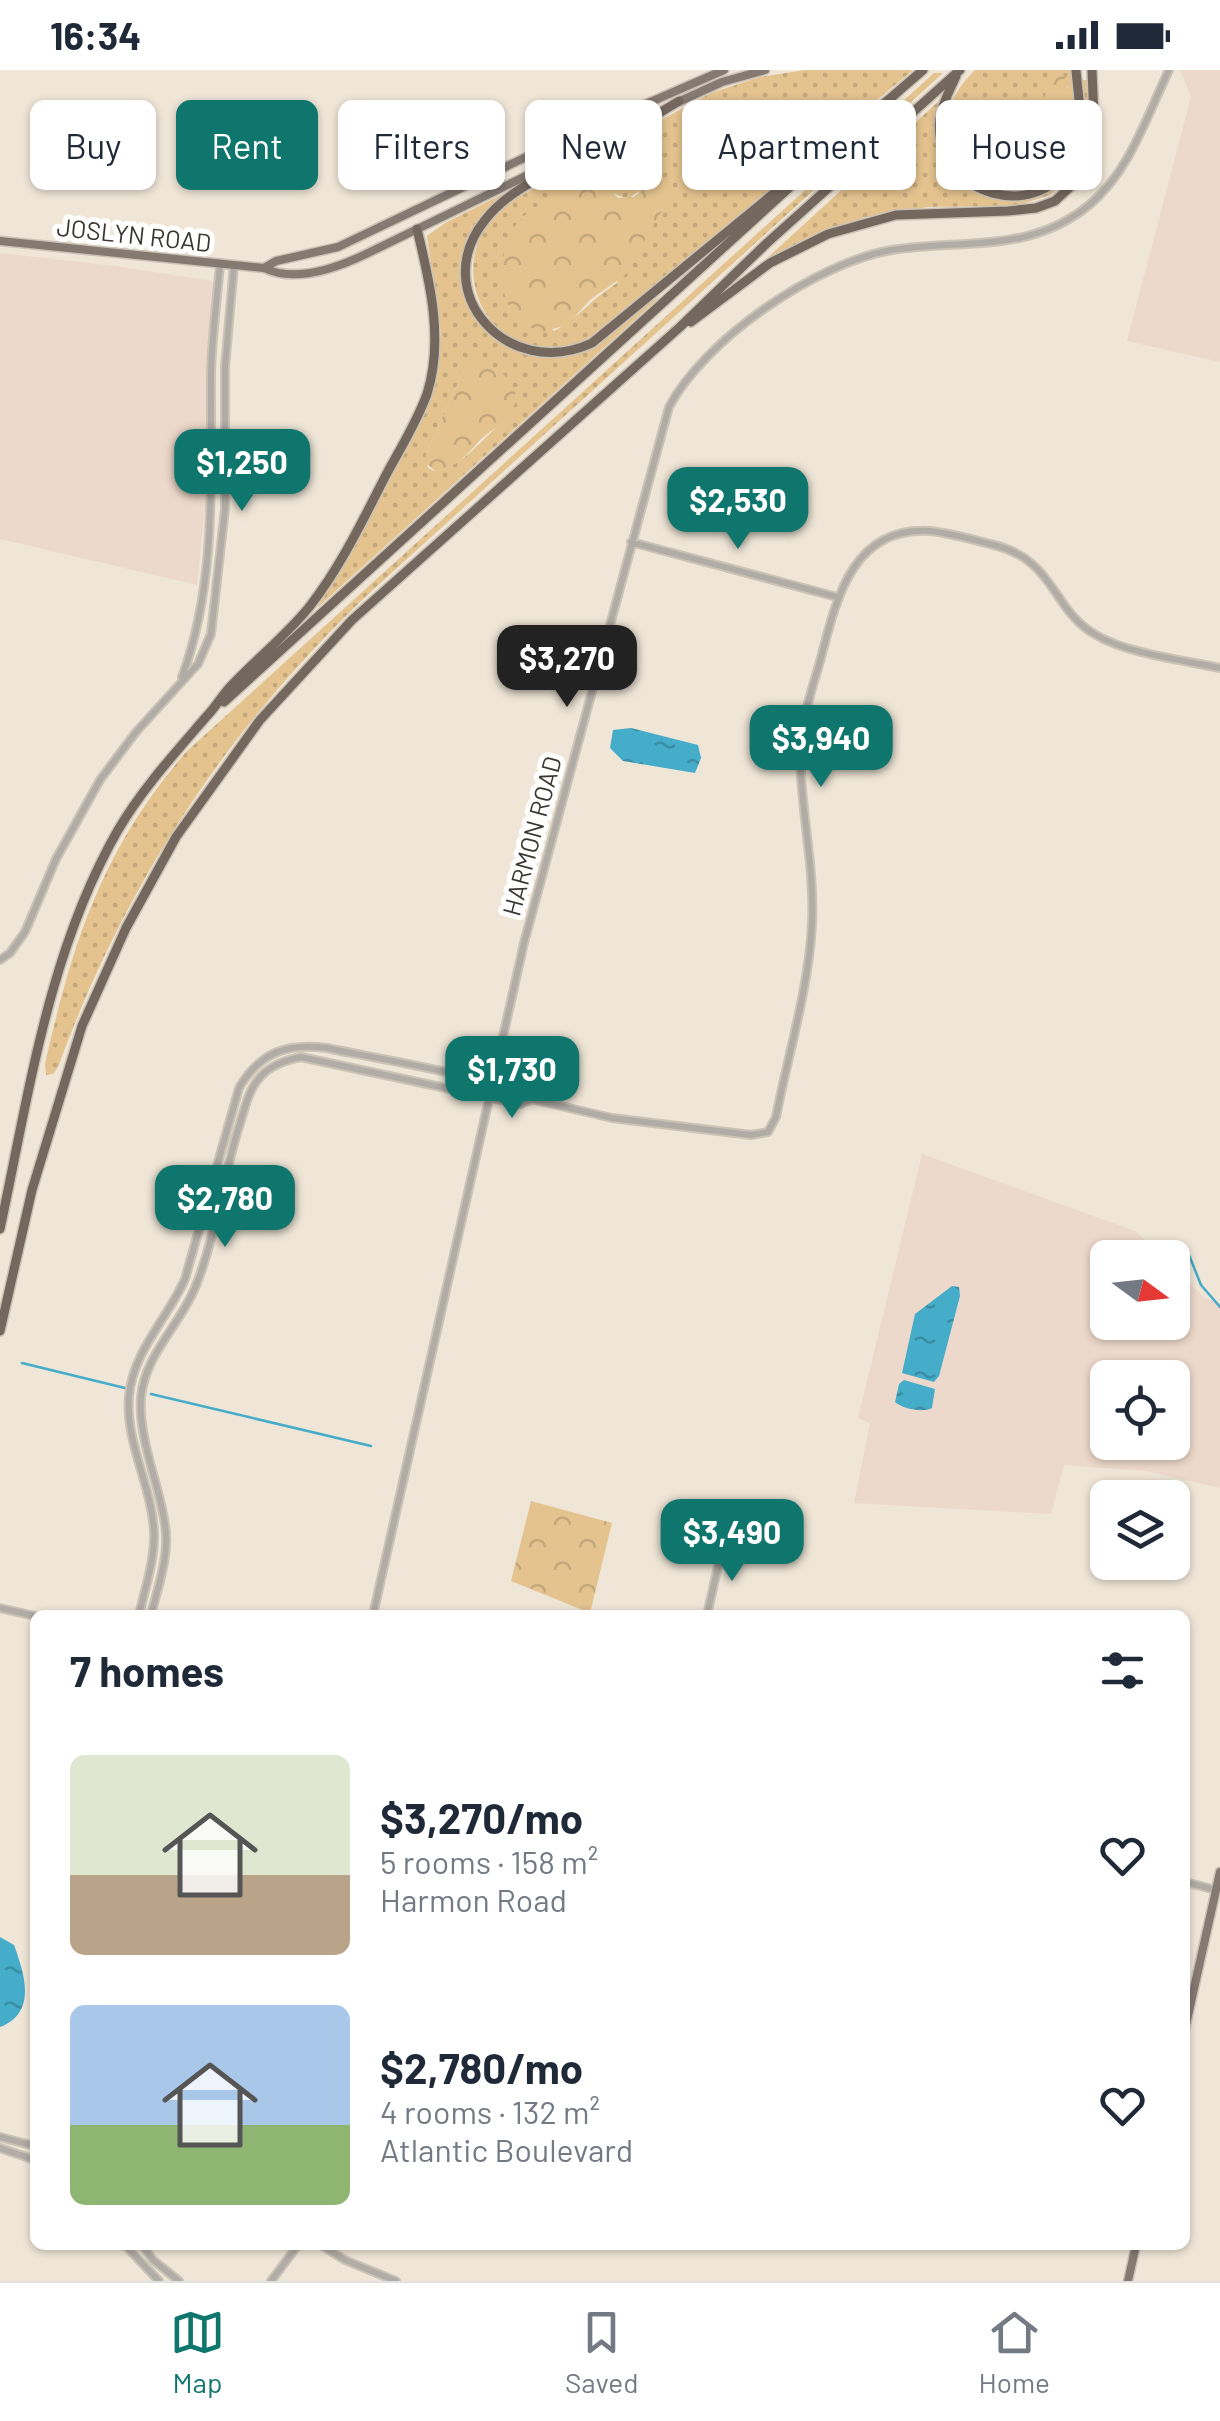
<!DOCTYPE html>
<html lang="en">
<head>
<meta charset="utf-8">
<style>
  :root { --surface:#fff; --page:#f2f2f3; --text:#1f2937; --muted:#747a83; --line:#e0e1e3; --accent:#0f766e }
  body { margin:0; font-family:Barlow,sans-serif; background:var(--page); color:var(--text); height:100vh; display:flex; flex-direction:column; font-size:38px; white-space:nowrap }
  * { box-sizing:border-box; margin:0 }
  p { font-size:32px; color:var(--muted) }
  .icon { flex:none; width:55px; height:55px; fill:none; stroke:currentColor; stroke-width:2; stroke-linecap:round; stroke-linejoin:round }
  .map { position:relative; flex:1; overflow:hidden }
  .sheet { position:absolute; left:30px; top:1540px; width:1160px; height:640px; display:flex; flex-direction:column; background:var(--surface); border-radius:15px; box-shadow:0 2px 8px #0004 }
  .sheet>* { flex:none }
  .banner { position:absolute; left:30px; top:30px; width:1160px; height:90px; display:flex; gap:20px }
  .needle { width:65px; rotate:105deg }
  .fabs { position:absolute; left:1090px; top:1170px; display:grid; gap:20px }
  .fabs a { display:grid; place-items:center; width:100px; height:100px; border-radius:15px; background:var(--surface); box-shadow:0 2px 8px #0004; font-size:50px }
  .price { position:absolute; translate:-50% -85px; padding:0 22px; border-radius:20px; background:var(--accent); color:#fff; font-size:32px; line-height:65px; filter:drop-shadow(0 2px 5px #0008) }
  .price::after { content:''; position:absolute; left:50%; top:60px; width:30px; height:22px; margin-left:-15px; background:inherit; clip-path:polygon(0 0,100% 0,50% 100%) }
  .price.selected { background:#222; color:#fff }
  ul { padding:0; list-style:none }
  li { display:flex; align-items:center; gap:30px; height:250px; padding:0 40px }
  li span { display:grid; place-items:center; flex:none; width:280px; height:200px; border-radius:15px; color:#555 }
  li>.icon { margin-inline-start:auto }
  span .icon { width:120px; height:120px; fill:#fffc; stroke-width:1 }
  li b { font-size:42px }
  h2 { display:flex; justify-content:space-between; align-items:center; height:120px; padding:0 40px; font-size:42px }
  .tag { padding:0 35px; border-radius:15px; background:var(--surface); box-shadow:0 2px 8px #0004; font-size:35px; line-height:90px }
  .tag.selected { background:var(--accent); color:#fff }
  .status { display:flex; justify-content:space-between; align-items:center; height:70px; padding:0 50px; background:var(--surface); direction:ltr }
  .status svg { height:28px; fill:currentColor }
  .menu { display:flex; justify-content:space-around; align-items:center; height:140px; border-top:2px solid var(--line); background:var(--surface); font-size:28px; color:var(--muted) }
  .menu a { display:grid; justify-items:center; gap:5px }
  .menu .selected { color:var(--accent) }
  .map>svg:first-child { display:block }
  .commercial { fill:#edd9cb; fill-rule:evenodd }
  .grass { fill:url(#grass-dots); fill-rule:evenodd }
  .forest { fill:url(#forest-crowns) }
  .water { fill:url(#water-ripples) }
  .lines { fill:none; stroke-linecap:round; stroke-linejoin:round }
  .stream { stroke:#45acca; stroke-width:2.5 }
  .minor-casing { stroke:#cbc3b6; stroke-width:10 }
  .major-casing { stroke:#cbc3b6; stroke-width:11 }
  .highway-casing { stroke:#cbc3b6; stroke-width:12 }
  .minor { stroke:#b2aca7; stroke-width:6 }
  .major { stroke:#857a72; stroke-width:8 }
  .highway { stroke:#74685e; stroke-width:9 }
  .labels { text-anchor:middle; stroke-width:10; stroke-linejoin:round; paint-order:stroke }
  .street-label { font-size:25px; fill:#3a3631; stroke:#fff }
</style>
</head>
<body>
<div class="status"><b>16:34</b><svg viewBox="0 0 49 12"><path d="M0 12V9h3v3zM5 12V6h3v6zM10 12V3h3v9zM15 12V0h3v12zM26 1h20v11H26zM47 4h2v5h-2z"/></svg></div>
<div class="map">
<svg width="1220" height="2211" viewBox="0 0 1220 2211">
  <defs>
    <pattern id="grass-dots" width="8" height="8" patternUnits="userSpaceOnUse" patternTransform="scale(2.5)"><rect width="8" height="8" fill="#e4c38f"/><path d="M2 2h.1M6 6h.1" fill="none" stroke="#c4a87c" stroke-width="1.8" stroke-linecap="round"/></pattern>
    <pattern id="forest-crowns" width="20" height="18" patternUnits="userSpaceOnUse" patternTransform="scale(2.5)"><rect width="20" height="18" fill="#e4c38f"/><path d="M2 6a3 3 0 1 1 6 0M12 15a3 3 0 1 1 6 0" fill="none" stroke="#c4a87c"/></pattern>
    <pattern id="water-ripples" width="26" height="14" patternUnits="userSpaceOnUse" patternTransform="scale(2.5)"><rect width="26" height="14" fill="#45acca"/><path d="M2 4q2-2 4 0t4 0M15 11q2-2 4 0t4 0" fill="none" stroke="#3b8da5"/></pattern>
  </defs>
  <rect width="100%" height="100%" fill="#efe6d7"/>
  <path class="commercial" d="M1180,0H1220V292L1127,271L1191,27Z
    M0,183L116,196L212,211L214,218L207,297L205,438L197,515L0,469Z
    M922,1084L1135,1161L1163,1187L1108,1188V1252H1172L1173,1197L1205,1228L1220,1233V1418L1145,1401L1064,1395L1051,1444L854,1433L870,1353L858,1348ZM1108,1308H1172V1372H1108Z"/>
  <path class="grass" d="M805,0H913L589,270C571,276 553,281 534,277C481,265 457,204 485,158C494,144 507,135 520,126L711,23L760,7ZM639,121L617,213C592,228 578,249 554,261L503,211L507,174L612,123L628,129Z
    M975,0H1074C1073,25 1080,54 1072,78C1038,176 882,91 975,0ZM1047,13L1068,16C1067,65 1067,118 1002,108L1004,82L1019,77C1025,63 1031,58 1039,48C1046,39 1046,24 1047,13Z
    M934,3H943L376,517C231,652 126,811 58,997L53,1004L46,1005L45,994C73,871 102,780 186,682Z
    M1083,10H1087L1090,59L1086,82L1075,103L1050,125L1016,136L928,137L866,147L809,167L765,190L940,30C943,47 938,68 942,84C960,144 1045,142 1074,94C1090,69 1082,39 1083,10Z
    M505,123C497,137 479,147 472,164C449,229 499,304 572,285C608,276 631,241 661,226L317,538L420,354L435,315L441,264L427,166L445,153ZM464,300L504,351C482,368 464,397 434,401L428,398L426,384Z"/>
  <path class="forest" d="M1058,2L1063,4C1080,38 1065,111 1019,111C1007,111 999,108 990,100C993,82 1008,85 1019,77L1026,61L1043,41L1047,13Z
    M593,104H602C611,111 609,121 618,128L634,127L656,110L664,112L670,127L624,206L591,229L567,255L542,262C530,258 518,252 511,240C495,213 501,164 525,145C545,128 571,117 593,104Z
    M477,292C504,298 530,321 506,349C499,357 488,362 480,370C467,385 456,398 435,401L425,392L426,384L464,300L469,294Z
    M531,1431L612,1453L590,1543L511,1511Z"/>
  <path class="water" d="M631,658L698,675L701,688L695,703L623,691L610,678L613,660Z
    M952,1216L959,1217L960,1226L939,1306L934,1312L902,1303L915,1244Z
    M904,1310L935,1319L932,1338C923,1343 903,1339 895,1332L899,1314Z
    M0,1867L14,1875C24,1903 38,1942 0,1957Z"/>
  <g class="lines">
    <path class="stream" d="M1189,1185L1201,1215L1220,1237
      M22,1293L125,1318
      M151,1324L371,1376"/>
    <defs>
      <path id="minor" d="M631,472L837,527
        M182,607C218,510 210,403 211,302C212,266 217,230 220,194
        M0,890L10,883L25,862L56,789L100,710L136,662L198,594L211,564L225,439V297L234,195
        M0,1538L35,1546
        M139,1545C145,1518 155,1490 154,1462C152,1416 125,1373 129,1326C133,1281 168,1248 185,1209L239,1018C260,982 287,973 327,978C368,987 505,1009 531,1029L612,1048L751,1065L768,1062L776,1047C788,985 809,917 812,854C815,796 800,738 800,680C801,649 814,614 822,584C837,526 854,456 930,461C950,463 971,469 990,474C1057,489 1050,539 1096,565C1128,584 1183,590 1220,598
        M151,1545C158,1517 170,1484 165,1455C159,1412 138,1370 141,1327C145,1285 179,1256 195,1218C215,1169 222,1113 237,1063C242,1049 245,1032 252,1019C262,999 280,991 301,987L520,1034L530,1030
        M373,1545L524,873L669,337C704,270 817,192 892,180C963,169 1028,184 1088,136C1129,103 1147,46 1169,0
        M707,1545L723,1474
        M1185,1812L1216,1820
        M0,2067L35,2076
        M0,2078L35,2090
        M125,2175L159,2211
        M142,2175L153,2190L179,2211
        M321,2175L345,2190L396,2211
        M271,2211L298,2175"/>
      <path id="major" d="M676,33L722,12L765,0
        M0,171L264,198C295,213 337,198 366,184L641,50
        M264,198L276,191L338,177L547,77L724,0
        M1185,1959L1220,1802
        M1128,2211L1136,2175"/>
      <path id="highway" d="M956,6C950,20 942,33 940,49C932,126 1044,158 1075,84C1085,59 1078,26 1076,0
        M679,31C653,47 627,63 600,77C562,98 512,115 485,150C427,222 508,312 592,273L812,92
        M691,252L770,193L828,164L896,145L1008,141L1036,138L1055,131L1083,105L1095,73L1092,0
        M224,632L835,76L923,0
        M0,1159C29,1024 48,882 118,760C142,719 175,683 206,647C215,638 221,627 230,617C256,589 286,566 310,536C341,496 363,450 386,405C400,379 417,352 427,324C444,271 430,212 417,159
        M0,1261L32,1120L82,956L126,858L176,767L260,650L352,550L680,257L767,173L960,0"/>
    </defs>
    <use href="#minor" class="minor-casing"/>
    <use href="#major" class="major-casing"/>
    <use href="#highway" class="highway-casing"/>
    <use href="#minor" class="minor"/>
    <use href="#major" class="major"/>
    <use href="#highway" class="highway"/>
  </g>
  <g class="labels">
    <g class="street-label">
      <text transform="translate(134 165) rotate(6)" y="9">JOSLYN ROAD</text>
      <text transform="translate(532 766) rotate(-75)" y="9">HARMON ROAD</text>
    </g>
  </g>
</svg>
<div class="fabs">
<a><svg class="needle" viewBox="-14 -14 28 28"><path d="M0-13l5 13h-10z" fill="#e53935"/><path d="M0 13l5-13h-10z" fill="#747a83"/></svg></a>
<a><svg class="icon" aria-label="locate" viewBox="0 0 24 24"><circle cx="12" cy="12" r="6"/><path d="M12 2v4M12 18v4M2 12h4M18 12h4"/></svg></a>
<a><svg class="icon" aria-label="layers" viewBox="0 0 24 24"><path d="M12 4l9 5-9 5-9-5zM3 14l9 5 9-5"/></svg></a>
</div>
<b class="price" style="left:242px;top:444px">$1,250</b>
<b class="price" style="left:738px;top:482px">$2,530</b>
<b class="price selected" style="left:567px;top:640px">$3,270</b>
<b class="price" style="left:821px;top:720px">$3,940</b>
<b class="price" style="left:512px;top:1051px">$1,730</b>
<b class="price" style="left:225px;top:1180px">$2,780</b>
<b class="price" style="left:732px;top:1514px">$3,490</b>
<div class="banner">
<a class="tag">Buy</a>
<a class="tag selected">Rent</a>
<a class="tag">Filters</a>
<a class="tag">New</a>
<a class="tag">Apartment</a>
<a class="tag">House</a>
</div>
<section class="sheet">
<h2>7 homes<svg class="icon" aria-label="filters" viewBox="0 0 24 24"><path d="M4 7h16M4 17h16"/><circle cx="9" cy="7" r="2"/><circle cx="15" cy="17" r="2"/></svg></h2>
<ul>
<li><span style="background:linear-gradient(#dfe7d0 60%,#b9a48a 0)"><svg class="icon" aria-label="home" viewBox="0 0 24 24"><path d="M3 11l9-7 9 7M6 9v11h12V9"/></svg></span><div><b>$3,270/mo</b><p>5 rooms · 158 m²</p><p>Harmon Road</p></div><svg class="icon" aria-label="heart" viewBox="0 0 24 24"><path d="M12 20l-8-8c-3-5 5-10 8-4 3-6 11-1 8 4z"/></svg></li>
<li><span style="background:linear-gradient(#a9c7e8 60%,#8fb573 0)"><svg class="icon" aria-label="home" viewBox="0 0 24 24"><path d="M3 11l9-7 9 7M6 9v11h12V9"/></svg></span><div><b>$2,780/mo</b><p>4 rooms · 132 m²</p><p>Atlantic Boulevard</p></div><svg class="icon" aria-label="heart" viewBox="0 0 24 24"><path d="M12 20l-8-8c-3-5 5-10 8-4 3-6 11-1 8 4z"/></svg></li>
</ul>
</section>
</div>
<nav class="menu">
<a class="selected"><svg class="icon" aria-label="map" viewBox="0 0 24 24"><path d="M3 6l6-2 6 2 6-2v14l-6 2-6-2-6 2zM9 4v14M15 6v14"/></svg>Map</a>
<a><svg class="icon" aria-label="saved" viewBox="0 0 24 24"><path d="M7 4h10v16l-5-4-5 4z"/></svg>Saved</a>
<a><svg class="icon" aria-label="home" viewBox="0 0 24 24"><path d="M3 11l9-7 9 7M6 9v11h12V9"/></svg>Home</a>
</nav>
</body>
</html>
